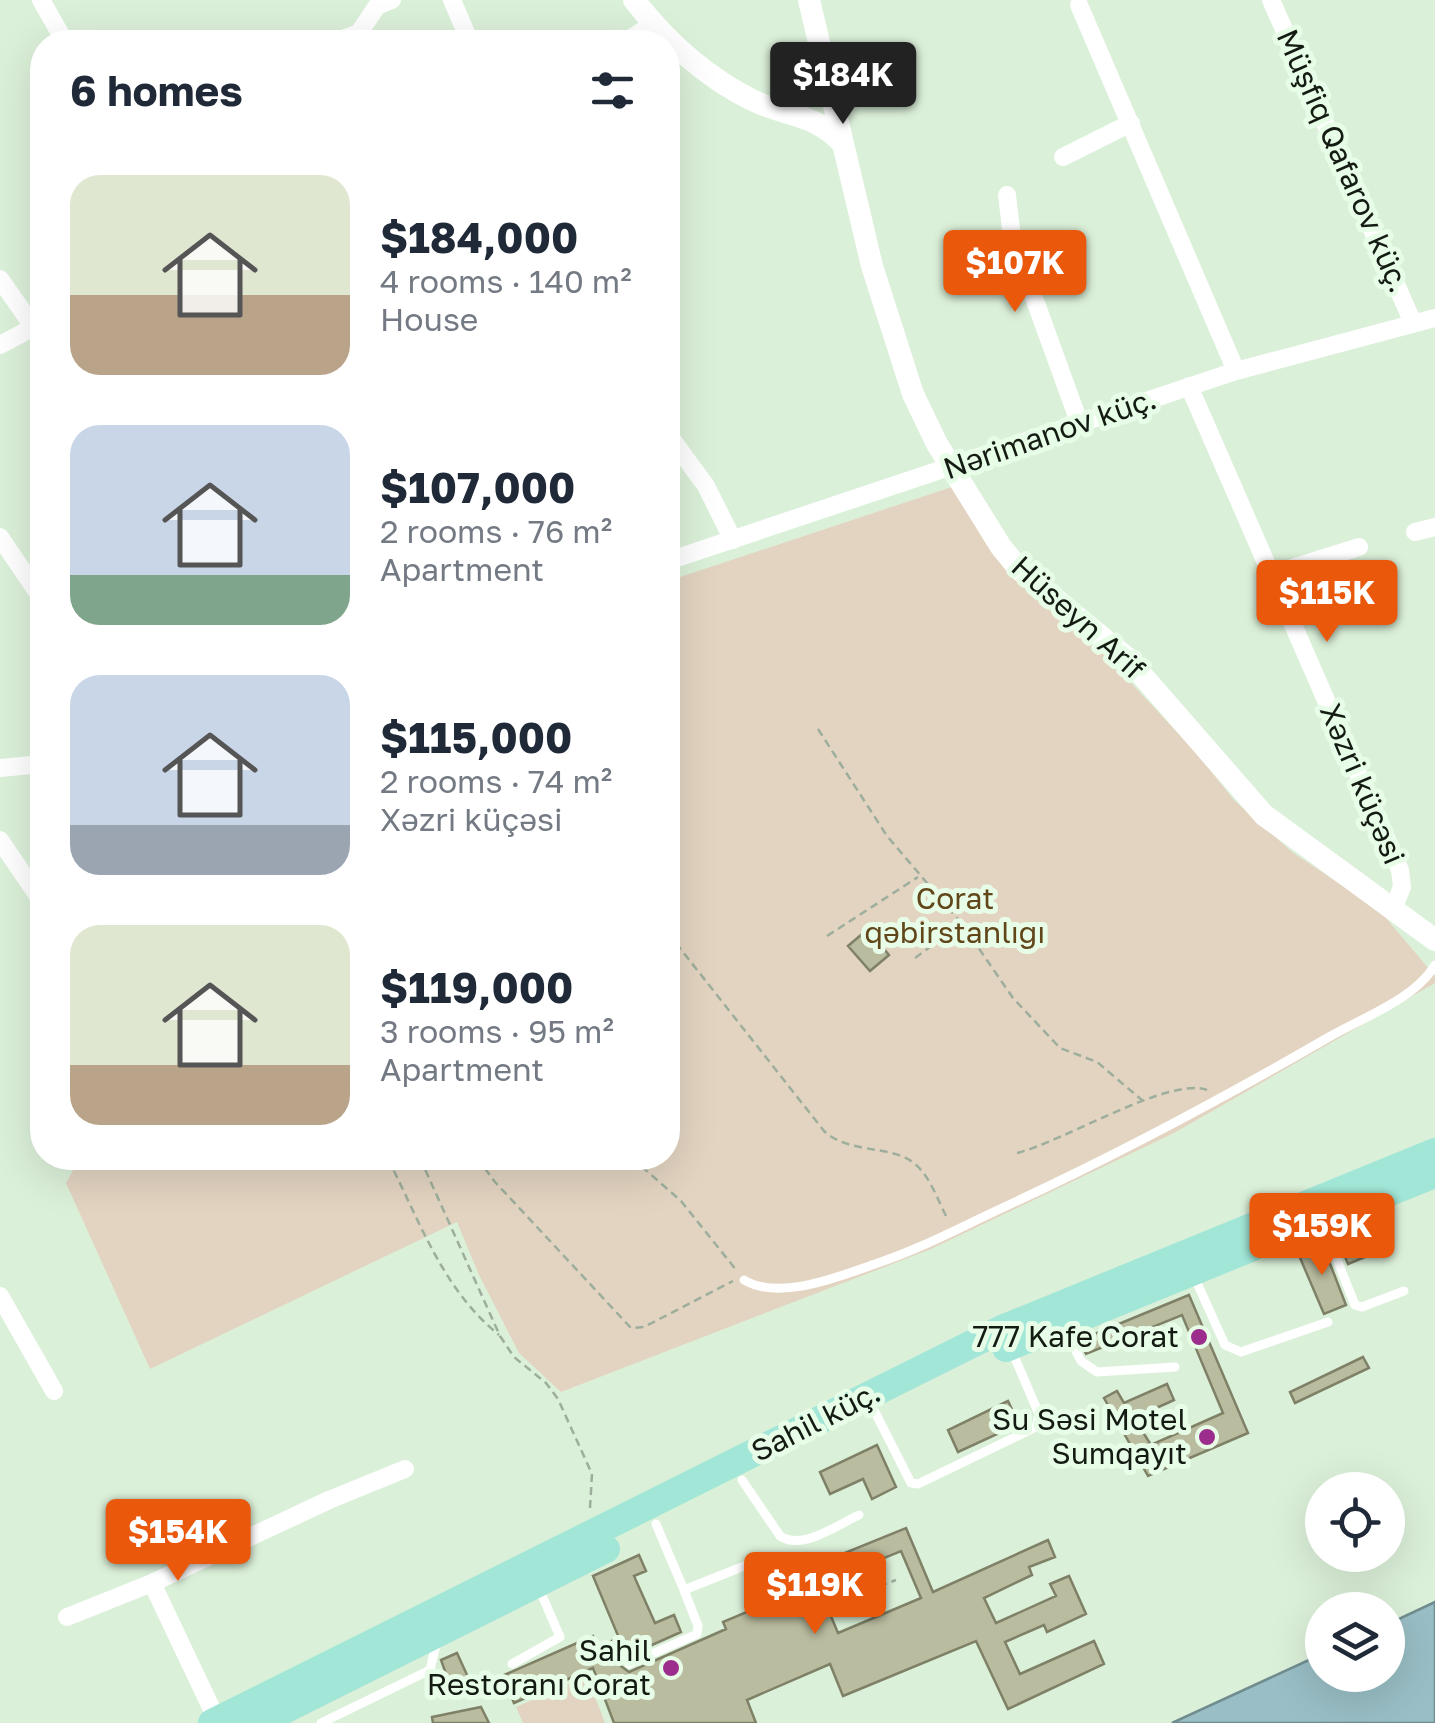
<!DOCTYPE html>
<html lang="en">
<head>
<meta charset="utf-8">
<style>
  :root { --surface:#fff; --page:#f2f2f3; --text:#1f2937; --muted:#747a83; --accent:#ea580c }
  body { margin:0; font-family:"Golos Text",sans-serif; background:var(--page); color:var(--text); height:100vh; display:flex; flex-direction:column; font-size:38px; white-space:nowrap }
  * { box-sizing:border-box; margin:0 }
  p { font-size:32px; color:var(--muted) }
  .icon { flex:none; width:55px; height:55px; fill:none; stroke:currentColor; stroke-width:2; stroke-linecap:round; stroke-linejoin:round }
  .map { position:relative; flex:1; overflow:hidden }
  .details { position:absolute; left:30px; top:30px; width:650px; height:1140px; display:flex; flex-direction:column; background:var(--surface); border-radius:40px; box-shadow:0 10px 40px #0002 }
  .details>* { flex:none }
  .fabs { position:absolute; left:1305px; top:1472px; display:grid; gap:20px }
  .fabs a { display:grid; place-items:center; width:100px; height:100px; border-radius:50%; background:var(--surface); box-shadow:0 10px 40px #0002; font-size:50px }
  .price { position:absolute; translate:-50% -85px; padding:0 22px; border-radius:10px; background:var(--accent); color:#fff; font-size:32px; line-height:65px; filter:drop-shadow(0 2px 5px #0008) }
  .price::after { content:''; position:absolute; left:50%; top:60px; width:30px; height:22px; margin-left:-15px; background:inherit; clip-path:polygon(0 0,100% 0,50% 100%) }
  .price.on { background:#222; color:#fff }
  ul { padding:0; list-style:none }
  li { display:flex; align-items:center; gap:30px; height:250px; padding:0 40px }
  li span { display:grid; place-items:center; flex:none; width:280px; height:200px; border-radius:30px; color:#555 }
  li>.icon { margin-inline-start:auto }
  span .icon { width:120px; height:120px; fill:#fffc; stroke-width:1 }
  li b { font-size:42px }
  h2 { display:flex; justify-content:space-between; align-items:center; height:120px; padding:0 40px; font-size:42px }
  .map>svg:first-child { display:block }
  .green { fill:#e3d4c1 }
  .water { fill:#99bec5; stroke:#718d90; stroke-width:2.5 }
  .building { fill:#babc9f; stroke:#7f8167; stroke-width:2.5; fill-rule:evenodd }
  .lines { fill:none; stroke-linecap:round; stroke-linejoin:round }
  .path { stroke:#9dae9c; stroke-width:2.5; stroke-dasharray:8 5; stroke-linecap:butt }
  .service { stroke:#fff; stroke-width:9 }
  .minor { stroke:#fff; stroke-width:18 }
  .tertiary { stroke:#fff; stroke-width:22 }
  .primary { stroke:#a1e6d7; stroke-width:28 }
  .poi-dot { fill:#9c2d8c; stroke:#e8fde7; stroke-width:4 }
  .labels { text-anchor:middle; stroke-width:10; stroke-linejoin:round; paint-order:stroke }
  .street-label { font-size:30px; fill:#131b13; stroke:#e8fde7 }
  .park-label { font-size:30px; fill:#61461a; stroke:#e8fde7 }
  .poi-label { font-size:30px; fill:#131b13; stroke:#e8fde7; text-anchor:end }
</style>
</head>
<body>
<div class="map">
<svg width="1435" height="1723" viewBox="0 0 1435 1723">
  <rect width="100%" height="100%" fill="#dbf0d9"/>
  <path class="green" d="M955,486L1007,571L1102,652L1192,748L1234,800L1292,852L1380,911L1435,976V983L1174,1133L931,1249L561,1392L519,1353L479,1275L457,1222L150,1369L66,1183L80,1158H668V581Z
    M587,1676L605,1723H523L516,1707Z"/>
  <path class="water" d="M1435,1602V1723H1172L1322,1654V1675H1388V1624Z"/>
  <path class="building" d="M868,929L889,955L870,971L848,946Z
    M1380,1219L1391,1246L1348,1264L1337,1237Z
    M1322,1243L1346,1305L1324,1314L1298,1253Z
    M1189,1295L1248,1433L1148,1476L1104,1398L1117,1391L1124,1403L1167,1384L1174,1400L1134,1418L1151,1445L1223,1413L1182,1315L1086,1354L1080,1340Z
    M1363,1357L1369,1368L1295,1403L1290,1392Z
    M1008,1401L1019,1424L958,1452L948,1430Z
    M877,1445L896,1487L872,1499L863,1479L830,1494L820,1472Z
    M906,1528L933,1592L1048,1540L1055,1557L1029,1567L1032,1575L984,1598L996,1623L1056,1596L1050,1584L1069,1576L1086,1614L1047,1632L1044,1625L1005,1642L1020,1674L1094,1641L1104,1664L1008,1709L976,1641L843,1696L830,1664L747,1700L756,1723H614L593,1668L514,1703L502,1676L593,1636L597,1647L619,1638L593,1576L639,1555L646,1571L634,1576L655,1623L674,1615L681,1632L625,1657L621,1666L629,1672L726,1629L723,1622L799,1590L793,1574ZM901,1551L921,1598L838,1633L818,1585Z
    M457,1653L468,1677L450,1685L441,1660Z
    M481,1707L489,1723H433L432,1717Z"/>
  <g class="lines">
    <path class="path" d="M818,729L887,836L962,924L1013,998L1060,1048L1097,1062L1143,1101
      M668,933L824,1131C850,1155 892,1144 915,1164C930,1176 939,1203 948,1220
      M827,936L918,877
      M915,958L960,925
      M1017,1153C1063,1142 1169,1076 1207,1090
      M391,1158L394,1171C423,1230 446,1292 499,1335
      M420,1158L500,1336L514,1357L546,1383L558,1399L592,1474L590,1508
      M477,1158L495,1182L631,1328L644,1327L733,1281
      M632,1158L681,1201L737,1271
      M807,1552L832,1599L838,1602L896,1580"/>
    <path class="service" d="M1321,1219L1355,1305L1362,1307L1404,1291
      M1193,1274L1225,1345L1241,1352L1328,1322
      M744,1280C779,1301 838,1277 875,1264C918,1250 959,1228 1000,1209C1113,1157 1222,1099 1329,1037C1362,1018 1415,999 1435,965
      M1064,1327L1081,1361L1097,1372L1175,1367
      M875,1412L911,1483L918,1484L1036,1427L1039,1414L1011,1349
      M742,1480L780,1536C802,1551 837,1525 859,1515
      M656,1524L684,1590L757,1561
      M512,1664L560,1637L538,1586
      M629,1664L697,1634L698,1626L684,1590
      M321,1723L430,1670L437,1640"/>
    <path class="minor" d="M41,0L65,42
      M452,0L470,42
      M1271,0L1413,323
      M1079,5L1236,371
      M334,42L359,33L377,6L392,0
      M625,42L653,24
      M1063,157L1131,123
      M1007,195L1012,237L1079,422
      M0,279L42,339
      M0,345L34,327
      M1189,386L1400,870L1402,887L1394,907
      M668,434L706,486L733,540
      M1415,532L1435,527
      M0,537L42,599
      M668,561L1236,371L1435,318
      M1270,575L1359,547
      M0,768L42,764
      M0,840L42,902
      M0,1296L54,1391
      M152,1583L329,1500L405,1469
      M67,1617L152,1583L217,1720"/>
    <path class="tertiary" d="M634,0C666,41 706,77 752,100C787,117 815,113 842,143
      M809,0L872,266L913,394L937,444L1001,547L1020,570L1127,658L1264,815L1435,940"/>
    <path class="primary" d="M1335,1214L1435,1174
      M1006,1348L1253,1247
      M212,1723L1002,1329L1435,1152
      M258,1723L606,1549"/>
  </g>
  <g class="poi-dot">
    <circle cx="1199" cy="1337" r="10"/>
    <circle cx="1207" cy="1437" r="10"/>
    <circle cx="671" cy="1668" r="10"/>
  </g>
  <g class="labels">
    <g class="street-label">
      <text transform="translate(1343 161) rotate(66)" y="10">Müşfiq Qafarov küç.</text>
      <text transform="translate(1050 434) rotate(-19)" y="10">Nərimanov küç.</text>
      <text transform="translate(1078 618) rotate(42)" y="10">Hüseyn Arif</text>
      <text transform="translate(1362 784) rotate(67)" y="10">Xəzri küçəsi</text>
      <text transform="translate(816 1422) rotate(-27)" y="10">Sahil küç.</text>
    </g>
    <g class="park-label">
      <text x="955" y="909">Corat<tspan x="955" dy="34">qəbirstanlığı</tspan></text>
    </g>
    <g class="poi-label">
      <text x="1179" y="1347">777 Kafe Corat</text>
      <text x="1187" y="1430">Su Səsi Motel<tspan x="1187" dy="34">Sumqayıt</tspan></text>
      <text x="651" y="1661">Sahil<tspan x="651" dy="34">Restoranı Corat</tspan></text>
    </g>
  </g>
</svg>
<div class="fabs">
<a><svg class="icon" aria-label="locate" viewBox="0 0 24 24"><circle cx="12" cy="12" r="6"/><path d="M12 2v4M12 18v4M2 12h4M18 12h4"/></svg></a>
<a><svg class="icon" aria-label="layers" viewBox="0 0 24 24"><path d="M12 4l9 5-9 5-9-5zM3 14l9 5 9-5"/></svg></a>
</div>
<b class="price on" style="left:843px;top:127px">$184K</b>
<b class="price" style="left:1015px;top:315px">$107K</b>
<b class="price" style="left:1327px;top:645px">$115K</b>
<b class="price" style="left:1322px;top:1278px">$159K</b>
<b class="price" style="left:178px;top:1584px">$154K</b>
<b class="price" style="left:815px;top:1637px">$119K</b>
<section class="details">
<h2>6 homes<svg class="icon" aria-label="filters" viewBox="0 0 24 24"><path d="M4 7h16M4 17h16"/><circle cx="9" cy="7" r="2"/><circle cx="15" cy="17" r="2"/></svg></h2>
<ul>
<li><span style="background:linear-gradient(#dfe7d0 60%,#b9a48a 0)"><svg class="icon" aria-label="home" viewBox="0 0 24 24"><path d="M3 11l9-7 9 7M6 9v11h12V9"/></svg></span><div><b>$184,000</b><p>4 rooms · 140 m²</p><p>House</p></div></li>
<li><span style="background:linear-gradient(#c9d6e8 75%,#7fa58c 0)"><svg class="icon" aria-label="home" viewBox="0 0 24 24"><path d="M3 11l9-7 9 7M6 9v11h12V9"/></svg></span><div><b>$107,000</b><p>2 rooms · 76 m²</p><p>Apartment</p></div></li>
<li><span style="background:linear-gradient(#c9d6e8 75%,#9aa5b1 0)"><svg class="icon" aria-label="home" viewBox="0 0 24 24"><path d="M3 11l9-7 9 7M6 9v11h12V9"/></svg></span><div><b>$115,000</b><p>2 rooms · 74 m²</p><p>Xəzri küçəsi</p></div></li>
<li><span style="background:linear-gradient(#dfe7d0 70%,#b9a48a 0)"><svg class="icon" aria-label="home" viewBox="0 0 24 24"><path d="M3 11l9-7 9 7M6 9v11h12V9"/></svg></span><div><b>$119,000</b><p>3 rooms · 95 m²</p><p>Apartment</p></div></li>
</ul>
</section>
</div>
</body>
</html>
